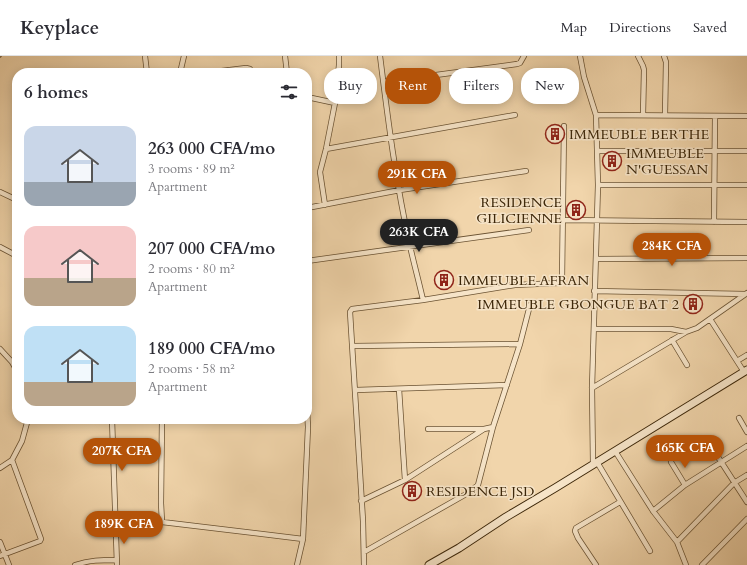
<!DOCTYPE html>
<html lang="en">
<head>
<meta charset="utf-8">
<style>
  :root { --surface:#fff; --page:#f7f7f7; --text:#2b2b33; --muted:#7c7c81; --line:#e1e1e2; --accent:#b45309 }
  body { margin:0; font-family:Cardo,serif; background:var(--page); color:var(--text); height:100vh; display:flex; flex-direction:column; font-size:15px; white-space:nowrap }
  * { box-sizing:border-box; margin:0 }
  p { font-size:13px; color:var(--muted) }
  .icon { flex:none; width:22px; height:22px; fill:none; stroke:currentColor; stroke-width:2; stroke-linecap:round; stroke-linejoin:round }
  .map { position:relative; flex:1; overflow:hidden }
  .details { position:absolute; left:12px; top:12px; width:300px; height:356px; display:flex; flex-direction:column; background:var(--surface); border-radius:16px; box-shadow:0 2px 10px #0003 }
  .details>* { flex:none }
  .top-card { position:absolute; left:324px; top:12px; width:363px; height:36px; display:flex; gap:8px }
  .price { position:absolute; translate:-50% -34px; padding:0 9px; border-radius:14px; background:var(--accent); color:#fff; font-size:13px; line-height:26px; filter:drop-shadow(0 1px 2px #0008) }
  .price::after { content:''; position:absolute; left:50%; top:24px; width:12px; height:9px; margin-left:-6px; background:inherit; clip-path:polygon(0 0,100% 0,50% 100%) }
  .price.on { background:#222; color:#fff }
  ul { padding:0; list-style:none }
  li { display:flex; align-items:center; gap:12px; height:100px; padding:0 12px }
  li span { display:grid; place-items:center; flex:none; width:112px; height:80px; border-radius:12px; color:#555 }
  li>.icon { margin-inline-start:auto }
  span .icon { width:48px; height:48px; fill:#fffc; stroke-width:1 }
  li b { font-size:17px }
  h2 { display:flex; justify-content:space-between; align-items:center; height:48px; padding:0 12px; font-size:17px }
  .pill { padding:0 14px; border-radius:16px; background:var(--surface); box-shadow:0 2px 10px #0003; font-size:14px; line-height:36px }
  .pill.on { background:var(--accent); color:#fff }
  header { display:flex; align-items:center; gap:24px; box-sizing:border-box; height:56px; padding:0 20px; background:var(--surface); border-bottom:1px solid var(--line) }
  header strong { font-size:19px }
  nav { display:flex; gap:22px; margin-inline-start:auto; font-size:14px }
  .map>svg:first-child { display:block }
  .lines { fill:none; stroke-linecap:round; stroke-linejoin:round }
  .stream { stroke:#846c49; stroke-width:2 }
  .street-casing { stroke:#6a5232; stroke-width:6 }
  .secondary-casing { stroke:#3d2709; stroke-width:9 }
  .street { stroke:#f6e4c8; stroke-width:4.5 }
  .secondary { stroke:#f6e4c8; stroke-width:7 }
  .labels { text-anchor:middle; stroke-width:3; stroke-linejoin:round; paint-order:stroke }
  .poi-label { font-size:14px; fill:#3d2709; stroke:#f6e4c8; text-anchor:start }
</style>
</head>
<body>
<header>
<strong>Keyplace</strong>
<nav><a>Map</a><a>Directions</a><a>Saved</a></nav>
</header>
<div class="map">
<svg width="747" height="509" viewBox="0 0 747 509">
  <rect width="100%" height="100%" fill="#f1d5ab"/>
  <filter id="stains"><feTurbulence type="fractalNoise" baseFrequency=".005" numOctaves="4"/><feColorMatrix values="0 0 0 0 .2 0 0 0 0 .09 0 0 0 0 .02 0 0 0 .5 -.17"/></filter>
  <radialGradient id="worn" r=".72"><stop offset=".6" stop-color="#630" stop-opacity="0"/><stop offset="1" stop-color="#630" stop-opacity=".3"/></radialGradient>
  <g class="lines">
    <path class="stream" d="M0,1L1,0"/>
    <defs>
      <path id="street" d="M145,0L147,17
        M285,0L287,17
        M380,0C388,64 396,128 410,190C414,208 419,226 423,244
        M580,0L584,21L596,59L598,129L592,332L593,408
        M638,0L643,10L644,14L643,59
        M664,0L666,6L665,59
        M180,17L184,0
        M205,17L246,12L250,13L251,17
        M384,26L517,8L520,7L524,0
        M307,41L335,47
        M596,59L747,60
        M326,93L515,59
        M597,95H747
        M598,129H747
        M0,136L17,144
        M325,149L320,116L326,93L335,47L339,9V0
        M307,152L400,134L526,115
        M562,164L747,166
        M714,166L715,60
        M0,191L17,200
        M596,203L747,202
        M307,205L529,174
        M16,218L17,217
        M594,235L745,238
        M710,263L744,316
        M594,273H671L686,276
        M672,284L687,309
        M353,290L520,288
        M0,293L12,306L17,315
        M737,305L747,299
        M592,332L686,276L697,272L747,237
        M399,333L405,424
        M356,334L507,329
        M739,362L747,376
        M112,363L117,509
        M428,373H484
        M707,384L747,446
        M615,395L653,455L677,486L686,509
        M597,406L650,495
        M671,406L685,429
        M0,412L12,404L22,385L28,363
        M361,445L405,424L484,373L493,371
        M653,455L685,429L747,390
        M162,466L303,483
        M115,470L162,466L161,447L162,363
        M0,486L9,509
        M677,486L734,427L747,419
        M364,496L468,437L478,429L493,371L520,288L530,249
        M0,500L40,485L41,483L12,404
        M75,509C89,504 102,504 116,504
        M297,509L303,483L308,371L307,352
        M364,509L363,465L350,256L352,253L423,244L515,229L560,227L562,225L564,70
        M596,509L578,482L575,475L576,472L620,446
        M702,509L747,463"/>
      <path id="secondary" d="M429,509L459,492L506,461L555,432L747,314"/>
    </defs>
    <use href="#street" class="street-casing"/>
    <use href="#secondary" class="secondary-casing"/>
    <use href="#street" class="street"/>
    <use href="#secondary" class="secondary"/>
  </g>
  <defs>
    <symbol id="building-ring" viewBox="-11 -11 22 22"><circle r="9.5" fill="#f6e4c8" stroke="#8f2418" stroke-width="1.5"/><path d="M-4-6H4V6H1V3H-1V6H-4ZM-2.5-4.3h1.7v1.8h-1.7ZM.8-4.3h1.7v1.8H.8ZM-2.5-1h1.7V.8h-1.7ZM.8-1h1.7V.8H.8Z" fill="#8f2418"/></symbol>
  </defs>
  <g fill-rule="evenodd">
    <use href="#building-ring" x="544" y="67" width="22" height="22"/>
    <use href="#building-ring" x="601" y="94" width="22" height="22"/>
    <use href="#building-ring" x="565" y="143" width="22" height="22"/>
    <use href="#building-ring" x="433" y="213" width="22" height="22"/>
    <use href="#building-ring" x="682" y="237" width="22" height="22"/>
    <use href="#building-ring" x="401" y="424" width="22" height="22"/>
  </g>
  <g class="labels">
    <g class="poi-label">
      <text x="569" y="83">IMMEUBLE BERTHE</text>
      <text x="626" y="102">IMMEUBLE<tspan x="626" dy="16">N'GUESSAN</tspan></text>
      <text x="562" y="151" text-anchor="end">RESIDENCE<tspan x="562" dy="16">GILICIENNE</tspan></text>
      <text x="458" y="229">IMMEUBLE AFRAN</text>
      <text x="679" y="253" text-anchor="end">IMMEUBLE GBONGUE BAT 2</text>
      <text x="426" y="440">RESIDENCE JSD</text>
    </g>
  </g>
  <rect width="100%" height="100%" filter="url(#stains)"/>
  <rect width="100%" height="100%" fill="url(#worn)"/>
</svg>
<b class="price" style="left:417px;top:139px">291K CFA</b>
<b class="price on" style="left:419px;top:197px">263K CFA</b>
<b class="price" style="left:672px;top:211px">284K CFA</b>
<b class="price" style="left:685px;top:413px">165K CFA</b>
<b class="price" style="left:122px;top:416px">207K CFA</b>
<b class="price" style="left:124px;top:489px">189K CFA</b>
<div class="top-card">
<a class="pill">Buy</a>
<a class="pill on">Rent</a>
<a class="pill">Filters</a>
<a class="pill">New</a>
</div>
<section class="details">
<h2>6 homes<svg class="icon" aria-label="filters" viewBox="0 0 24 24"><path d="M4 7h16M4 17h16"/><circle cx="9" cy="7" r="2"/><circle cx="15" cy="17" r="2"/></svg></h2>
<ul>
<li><span style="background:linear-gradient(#c9d6e8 70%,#9aa5b1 0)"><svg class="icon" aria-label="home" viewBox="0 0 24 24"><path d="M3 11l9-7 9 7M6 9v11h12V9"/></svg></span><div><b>263 000 CFA/mo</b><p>3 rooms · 89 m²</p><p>Apartment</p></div></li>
<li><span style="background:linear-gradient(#f6c9c9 65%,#b9a48a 0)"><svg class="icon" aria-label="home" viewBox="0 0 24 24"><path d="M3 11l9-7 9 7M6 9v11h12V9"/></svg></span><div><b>207 000 CFA/mo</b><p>2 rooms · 80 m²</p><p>Apartment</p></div></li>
<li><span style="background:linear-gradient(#bfe0f5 70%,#b9a48a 0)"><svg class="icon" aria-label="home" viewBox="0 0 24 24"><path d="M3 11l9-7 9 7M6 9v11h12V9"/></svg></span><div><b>189 000 CFA/mo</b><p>2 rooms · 58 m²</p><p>Apartment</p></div></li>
</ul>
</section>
</div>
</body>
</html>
